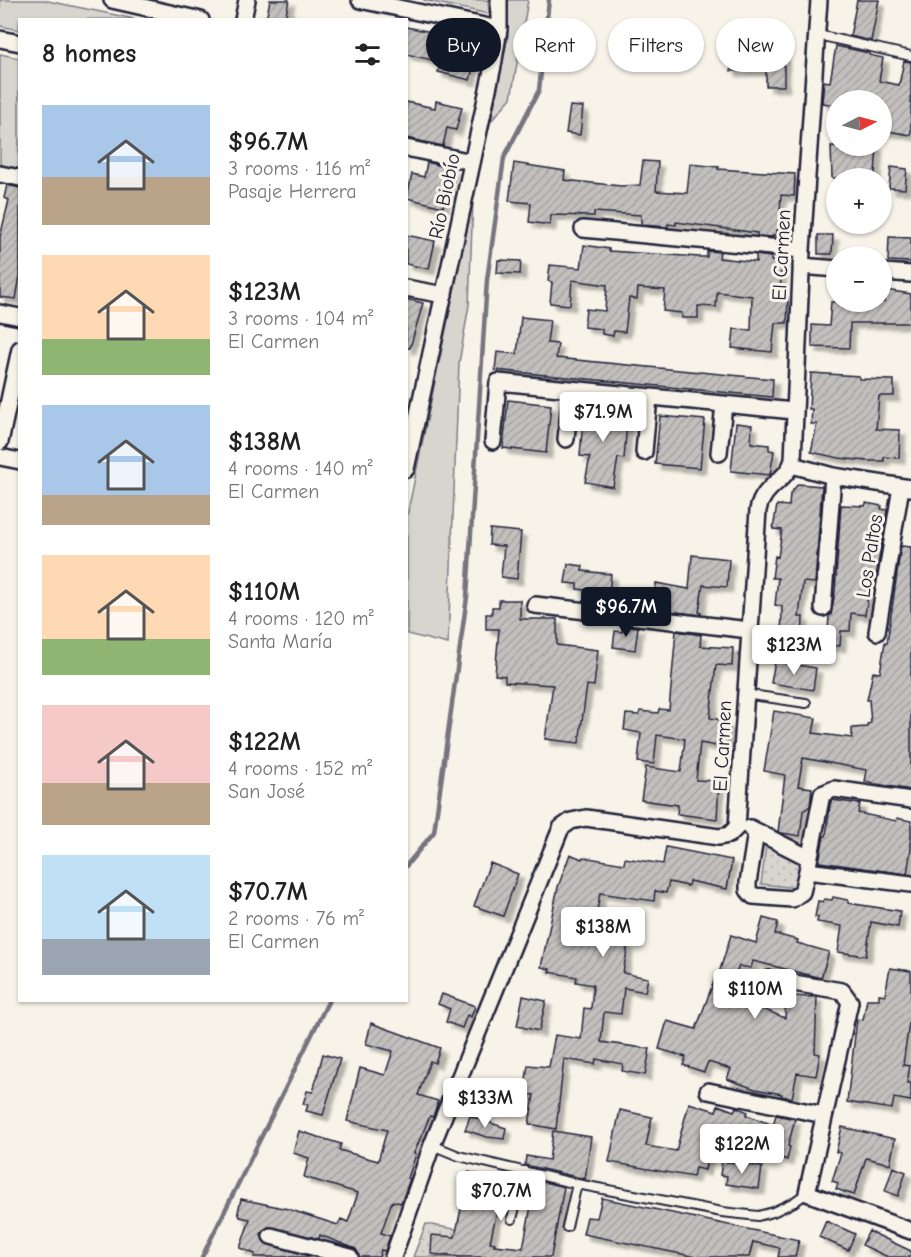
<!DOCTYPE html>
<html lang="en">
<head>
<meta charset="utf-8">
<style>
  :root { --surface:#fff; --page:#f6f6f6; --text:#222; --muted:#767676; --accent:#111827 }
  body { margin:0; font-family:"Comic Neue",sans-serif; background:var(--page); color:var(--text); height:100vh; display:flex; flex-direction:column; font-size:22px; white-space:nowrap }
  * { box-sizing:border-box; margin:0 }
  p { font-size:20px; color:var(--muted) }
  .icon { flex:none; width:33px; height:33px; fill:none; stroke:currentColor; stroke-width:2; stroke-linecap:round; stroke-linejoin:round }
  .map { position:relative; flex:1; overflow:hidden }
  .side { position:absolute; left:18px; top:18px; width:390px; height:984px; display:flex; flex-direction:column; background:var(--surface); border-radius:0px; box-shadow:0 2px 4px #0004 }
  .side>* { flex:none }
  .banner { position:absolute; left:426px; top:18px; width:394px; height:54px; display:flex; gap:12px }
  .needle { width:39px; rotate:84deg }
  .fabs { position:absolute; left:826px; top:90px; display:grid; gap:12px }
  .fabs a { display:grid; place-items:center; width:66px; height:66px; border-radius:50%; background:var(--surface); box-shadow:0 2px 4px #0004; font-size:30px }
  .price { position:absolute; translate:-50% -51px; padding:0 14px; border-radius:6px; background:#fff; color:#222; font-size:20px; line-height:39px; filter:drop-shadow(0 2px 3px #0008) }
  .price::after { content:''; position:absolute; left:50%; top:36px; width:18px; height:14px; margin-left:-9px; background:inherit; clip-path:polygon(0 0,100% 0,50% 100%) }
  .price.active { background:var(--accent); color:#fff }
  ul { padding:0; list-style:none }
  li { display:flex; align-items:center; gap:18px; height:150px; padding:0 24px }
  li span { display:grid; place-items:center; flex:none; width:168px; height:120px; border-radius:0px; color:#555 }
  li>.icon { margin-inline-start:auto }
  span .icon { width:72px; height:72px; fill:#fffc; stroke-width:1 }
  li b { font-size:26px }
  h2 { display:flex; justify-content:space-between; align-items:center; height:72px; padding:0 24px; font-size:26px }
  .chip { padding:0 21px; border-radius:27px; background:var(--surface); box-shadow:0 2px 4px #0004; font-size:21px; line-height:54px }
  .chip.active { background:var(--accent); color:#fff }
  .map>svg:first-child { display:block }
  .grass { fill:#d8d5cf; stroke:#7d7c85; stroke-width:1.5 }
  .park { fill:url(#park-dots); stroke:#7d7c85; stroke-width:1.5 }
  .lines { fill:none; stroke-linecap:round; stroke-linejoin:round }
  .stream { stroke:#76747f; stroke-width:4.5 }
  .building { fill:url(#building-hatch); stroke:#22223b; stroke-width:1.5; filter:url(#shadow) }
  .lane-casing { stroke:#22223b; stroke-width:12 }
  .street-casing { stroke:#22223b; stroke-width:20 }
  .lane { stroke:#f7f3e8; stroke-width:8 }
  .street { stroke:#f7f3e8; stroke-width:15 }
  .labels { text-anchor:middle; stroke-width:6; stroke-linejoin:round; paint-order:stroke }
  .street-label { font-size:20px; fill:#22223b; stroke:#f7f3e8 }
</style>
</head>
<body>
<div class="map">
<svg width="911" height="1257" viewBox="0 0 911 1257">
  <defs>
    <pattern id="park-dots" width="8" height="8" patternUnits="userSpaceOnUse" patternTransform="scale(1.5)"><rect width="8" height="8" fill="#d8d5cf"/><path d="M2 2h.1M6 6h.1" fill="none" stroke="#b9b7b3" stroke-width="1.8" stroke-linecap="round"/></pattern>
    <pattern id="building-hatch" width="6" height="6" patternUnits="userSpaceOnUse" patternTransform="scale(1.5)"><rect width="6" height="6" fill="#c2bfbd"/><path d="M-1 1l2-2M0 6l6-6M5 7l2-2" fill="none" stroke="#a6a4a3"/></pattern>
    <filter id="shadow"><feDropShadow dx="5.5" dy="5.5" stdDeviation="1.5" flood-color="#0004"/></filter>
  </defs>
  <rect width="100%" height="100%" fill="#f7f3e8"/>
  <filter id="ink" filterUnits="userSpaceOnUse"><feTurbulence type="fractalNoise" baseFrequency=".0167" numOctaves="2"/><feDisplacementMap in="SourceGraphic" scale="12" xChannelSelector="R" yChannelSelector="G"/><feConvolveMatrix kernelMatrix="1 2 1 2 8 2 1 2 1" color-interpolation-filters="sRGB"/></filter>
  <g filter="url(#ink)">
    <path class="grass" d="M0,0H43L135,19L20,20L19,30L0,26Z
      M423,0H488L489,14Z
      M508,0H528L511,98L491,121L508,36Z
      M0,54L19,58V169L0,165Z
      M473,199L469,305L459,363L448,644L407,634V516Z"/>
    <path class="park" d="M766,845L801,861L797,888L761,884Z
      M426,1224L466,1231L461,1257H413Z"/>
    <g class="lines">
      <path class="stream" d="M406,866L434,832L467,597L487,280L504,158L539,90L549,0
        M202,1257L329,1000"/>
    </g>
    <path class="building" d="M270,0H289L285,20H266Z
      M857,0H879L871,41L850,36Z
      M406,27L453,36L454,31L480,38L470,80L438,72L441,62L406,54Z
      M836,46L869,53V55L883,58L879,81L899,85L904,61L911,62V135L882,130V100H837V105L822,103L824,81L830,82Z
      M737,49H764V55H784V86H766V70L731,71V55H737Z
      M436,101L462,107L456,130L447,128L443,146L406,138V102L435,108Z
      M570,106L583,107L580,135L566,133Z
      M831,146H877L875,174L854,172L853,178H832Z
      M643,161L658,162L656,191L687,193L690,164L719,167L718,169L795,174L794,196L781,195L779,230H777L776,236L773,235V237L757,236V233L676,222V225L668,224V227L641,225V215L594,212V216L551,215L550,225L529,222L531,203L509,201L514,163L565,171L564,180L621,186L640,185Z
      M427,162L452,169L443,207L407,198L412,174L424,177Z
      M891,167L907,169L905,189L889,188Z
      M7,185L20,188V276L16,299L0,297V237L9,200L4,198Z
      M406,235L435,241L429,269L406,264Z
      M818,235H833L832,254H818Z
      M889,237L911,238V262L888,261Z
      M584,245L609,249V251L699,257H707V251L720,252L719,258L756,262V255L771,257V261L782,262L780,296L788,297L787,323H775L772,352L732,348L734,329L751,330L752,296L717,292L716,307L698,306V318H682V313L663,311L665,290L638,288L637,299L629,298L625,332L614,331L613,336L602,334V329L584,327L586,309L605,311L607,285L572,280L570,305L550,303L552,282L548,281L550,265L581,268Z
      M498,260L521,261L520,274L497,273Z
      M885,290L911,294V323H850L849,348L812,347V325L829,326L831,302H884Z
      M406,299L423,303L410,348H406Z
      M521,317L550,320L547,343L558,344L556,358L773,379L772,397L495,370L497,352L517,354Z
      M811,373L859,376V379L894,380V396H879L876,429L900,430L899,458L884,457V461H867L839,458L811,452L817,424H811L812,409H809Z
      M508,400L551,405L546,453L503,448Z
      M584,407L628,411L624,459L618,458L613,487L585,482L590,457L580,456Z
      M660,416L705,420L700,468L655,464Z
      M736,423L752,425L751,443L769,445V450L774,451L770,475L731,471Z
      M798,484L822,486L815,583L803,582L799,617H803L802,644L781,642L782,606L775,605L778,578H772L775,556L778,557L782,530L773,529L777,505L789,506L790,494Z
      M866,503L882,506L881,509L887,510L875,583H870L865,615L851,613L850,631H841L840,646L827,645L829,616L831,615L835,592L841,505L865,506Z
      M490,529L521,532L517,579L501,577L504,546L489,545Z
      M901,546L911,547V790L865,782L867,770L803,758L798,786L812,788L810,806L803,811L800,836L782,833L778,832L785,775L764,771L774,711L816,718L813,733L852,738V728L867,727V724L871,723L869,700H867L873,672L880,673L885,642L887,643Z
      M692,555L729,559L727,587L703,585L699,612L701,613V615L652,609L656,583L689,589Z
      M568,564L583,566L582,571L611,574L608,604L584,601L585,590L577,589V584L565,583Z
      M499,600H520V619H557V645L598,650L594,686L587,685L579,743L545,739L553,685L505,682V676L495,675L499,629H486V614H492V607H499Z
      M622,625L638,627L635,650L613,647L615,631L622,632Z
      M676,631L701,635L700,646L733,648L732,666L716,665L710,718L722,720V723L730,725L727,748L700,743L696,780L719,781L717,819L677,814L678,805L641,800L646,767L681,772L685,739L657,735L654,764L638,762L641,733L624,730L626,714L639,715L640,711L658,713L659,709L669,710Z
      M775,661L816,668L813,690L771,683Z
      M832,800L860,804L858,813L896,821L897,818L911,821V848L907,874L819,862L824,836H826L830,805Z
      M666,847L732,860L727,889L689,881L688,886L669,882L666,893L655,891L654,901L600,893L594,930L618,934L617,943L628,945L623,973L648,978L645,992L624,988L621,1014L604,1012L601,1042L650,1049L645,1075L622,1071L623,1064L596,1059L595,1064L564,1059L556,1129L529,1124L534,1095L524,1094L528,1065L549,1067L555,1035L581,1039L584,1008L591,1009L593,985L576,982L577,977L549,972L550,969L541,967L558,887L570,854L582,859L583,857L624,864L625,858L663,864Z
      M490,863L518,874L503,916L474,906Z
      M833,897L848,900V903L900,911L898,927L871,922L866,956L838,952L842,926L817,922L818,917H815L818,901L823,902L824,899L832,900Z
      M763,918L778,922L775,934L798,940L797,943L829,952L821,978L753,961L751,968L739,966L728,990L750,998L748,1003L785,1018L786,996L817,997L815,1053L820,1054L816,1076L797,1073L792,1098L781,1096L782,1094L755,1089L727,1079L731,1069L708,1062L704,1072L683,1065L686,1057L659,1049L667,1021L696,1029L717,973H719L731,935L756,943Z
      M890,968L911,971V1023H909L903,1065L910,1066L907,1083H911V1101L894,1098L892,1109L847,1102L857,1019L863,1020L867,999H879V994L885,995Z
      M442,994L475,1006L471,1017L467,1015L462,1028L446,1022L450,1009L438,1004Z
      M523,996L546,1001L539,1031L517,1026Z
      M371,1023L440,1048L435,1063L430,1061L418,1095L438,1101L433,1117L430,1116L414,1153L416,1154L408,1178L410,1179L401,1203L393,1201L391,1204L381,1233L390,1236L385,1251L381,1250L379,1257H359L356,1249L320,1235L319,1239L269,1227L264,1230L261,1234L265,1243L312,1257H254L255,1254L240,1248L250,1219L240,1217L238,1212L241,1199L288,1209L338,1225L341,1219L348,1222L358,1193L304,1177L309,1158L293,1153L299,1131L341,1144L339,1150L378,1161L387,1130L347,1121L360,1068L385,1075L393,1051L366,1044Z
      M323,1054L340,1059L323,1115L306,1111L308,1105L303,1104L307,1091L313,1092Z
      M689,1103L716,1111L718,1105L734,1111L736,1107L748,1112L746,1115L773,1125L776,1115L795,1119L788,1146L790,1147L787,1160L765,1152L766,1146L744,1138L742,1144L712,1134L705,1170L695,1168L693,1177L609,1162L620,1110L652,1117L646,1146L676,1151Z
      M470,1116L506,1128L504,1139L487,1137L465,1130Z
      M842,1127L895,1139L890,1164L866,1158L854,1195L836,1189L838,1183L832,1181L841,1153L836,1152Z
      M553,1131L591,1137L585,1179L525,1165L526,1156L549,1160Z
      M722,1161L762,1167L759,1189L726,1184L727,1176L720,1175Z
      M893,1167L906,1172L898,1196L885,1191Z
      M469,1172L504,1180L490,1242L495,1243L494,1245L523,1248L536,1180L564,1187L551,1257H460L431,1254L432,1235L455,1237Z
      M602,1198L799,1240L795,1257H778L780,1248L753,1242L749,1257H696L583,1234L587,1217L597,1218Z
      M826,1221L855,1234L848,1250L819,1237Z
      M869,1231L911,1251V1257H888L862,1245Z"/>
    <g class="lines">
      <defs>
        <path id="lane" d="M818,35L911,56
          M745,694L806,703
          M432,1145L459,1156L577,1184L722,1212L758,1216L773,1212L794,1202L807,1193
          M512,1219L524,1171
          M567,1227L577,1184"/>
        <path id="street" d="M112,0L201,20
          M360,0L499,29
          M243,20L247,0
          M0,39L20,43
          M406,148L472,162
          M0,174L20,178
          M583,229L802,250
          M801,266L837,269
          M882,272L911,274
          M406,288L444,295
          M0,313L20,317
          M566,439L571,390
          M493,441L498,382L794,411
          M0,442L20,349
          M644,452L649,397
          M719,453L724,404
          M0,457L20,461
          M792,465L833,476L910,488
          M406,469L493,66L499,29V0
          M535,605L749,630
          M823,608L833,476
          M877,632L901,487
          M911,800L834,789L822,794L807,871L911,884
          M750,828L809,858
          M756,832L748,883V890L753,896L792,899L802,892L807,871
          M769,979L842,991L850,1002L807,1193L911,1231
          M708,1091L824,1115
          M271,1236L350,1257
          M393,1257L432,1145L561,828L571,821L586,818L719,837L729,835L737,827L758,510C763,485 787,481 793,460L802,250L819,0"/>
      </defs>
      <use href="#lane" class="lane-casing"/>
      <use href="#street" class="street-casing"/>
      <use href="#lane" class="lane"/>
      <use href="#street" class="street"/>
    </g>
  </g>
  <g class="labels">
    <g class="street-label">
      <text transform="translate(444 196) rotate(-78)" y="7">Río Biobío</text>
      <text transform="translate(781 255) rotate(-87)" y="7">El Carmen</text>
      <text transform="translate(869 556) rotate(-81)" y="7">Los Paltos</text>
      <text transform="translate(722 746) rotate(-87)" y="7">El Carmen</text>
    </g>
  </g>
</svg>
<div class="fabs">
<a><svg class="needle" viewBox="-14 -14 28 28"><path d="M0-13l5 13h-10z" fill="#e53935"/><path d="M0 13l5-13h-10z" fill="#767676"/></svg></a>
<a>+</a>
<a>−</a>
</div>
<b class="price" style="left:603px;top:443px">$71.9M</b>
<b class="price active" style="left:626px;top:638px">$96.7M</b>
<b class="price" style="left:794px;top:676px">$123M</b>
<b class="price" style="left:603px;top:958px">$138M</b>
<b class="price" style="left:755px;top:1020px">$110M</b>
<b class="price" style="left:485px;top:1129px">$133M</b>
<b class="price" style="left:742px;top:1175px">$122M</b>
<b class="price" style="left:501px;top:1222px">$70.7M</b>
<div class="banner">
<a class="chip active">Buy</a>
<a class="chip">Rent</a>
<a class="chip">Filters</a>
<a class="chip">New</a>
</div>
<section class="side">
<h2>8 homes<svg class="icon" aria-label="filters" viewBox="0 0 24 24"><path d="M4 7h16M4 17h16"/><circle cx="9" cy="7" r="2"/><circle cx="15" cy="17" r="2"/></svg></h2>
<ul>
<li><span style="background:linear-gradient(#a9c7e8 60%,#b9a48a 0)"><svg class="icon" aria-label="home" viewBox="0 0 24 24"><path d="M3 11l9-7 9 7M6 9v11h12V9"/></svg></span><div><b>$96.7M</b><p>3 rooms · 116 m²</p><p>Pasaje Herrera</p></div></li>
<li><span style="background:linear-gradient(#ffd9b3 70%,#8fb573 0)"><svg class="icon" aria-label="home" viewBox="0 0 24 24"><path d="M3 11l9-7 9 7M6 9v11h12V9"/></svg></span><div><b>$123M</b><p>3 rooms · 104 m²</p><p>El Carmen</p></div></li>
<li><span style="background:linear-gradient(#a9c7e8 75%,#b9a48a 0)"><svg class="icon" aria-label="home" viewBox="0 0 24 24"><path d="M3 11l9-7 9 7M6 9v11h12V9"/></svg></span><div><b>$138M</b><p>4 rooms · 140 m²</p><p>El Carmen</p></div></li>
<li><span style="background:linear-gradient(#ffd9b3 70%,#8fb573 0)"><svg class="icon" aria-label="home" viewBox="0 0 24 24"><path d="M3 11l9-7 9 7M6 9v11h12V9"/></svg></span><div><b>$110M</b><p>4 rooms · 120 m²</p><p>Santa María</p></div></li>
<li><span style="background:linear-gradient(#f6c9c9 65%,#b9a48a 0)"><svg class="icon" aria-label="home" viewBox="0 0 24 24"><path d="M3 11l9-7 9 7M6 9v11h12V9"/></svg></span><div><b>$122M</b><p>4 rooms · 152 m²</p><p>San José</p></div></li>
<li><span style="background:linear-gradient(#bfe0f5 70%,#9aa5b1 0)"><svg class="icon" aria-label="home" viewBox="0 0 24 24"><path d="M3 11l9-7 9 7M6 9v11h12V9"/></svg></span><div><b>$70.7M</b><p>2 rooms · 76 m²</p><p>El Carmen</p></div></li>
</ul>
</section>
</div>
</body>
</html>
